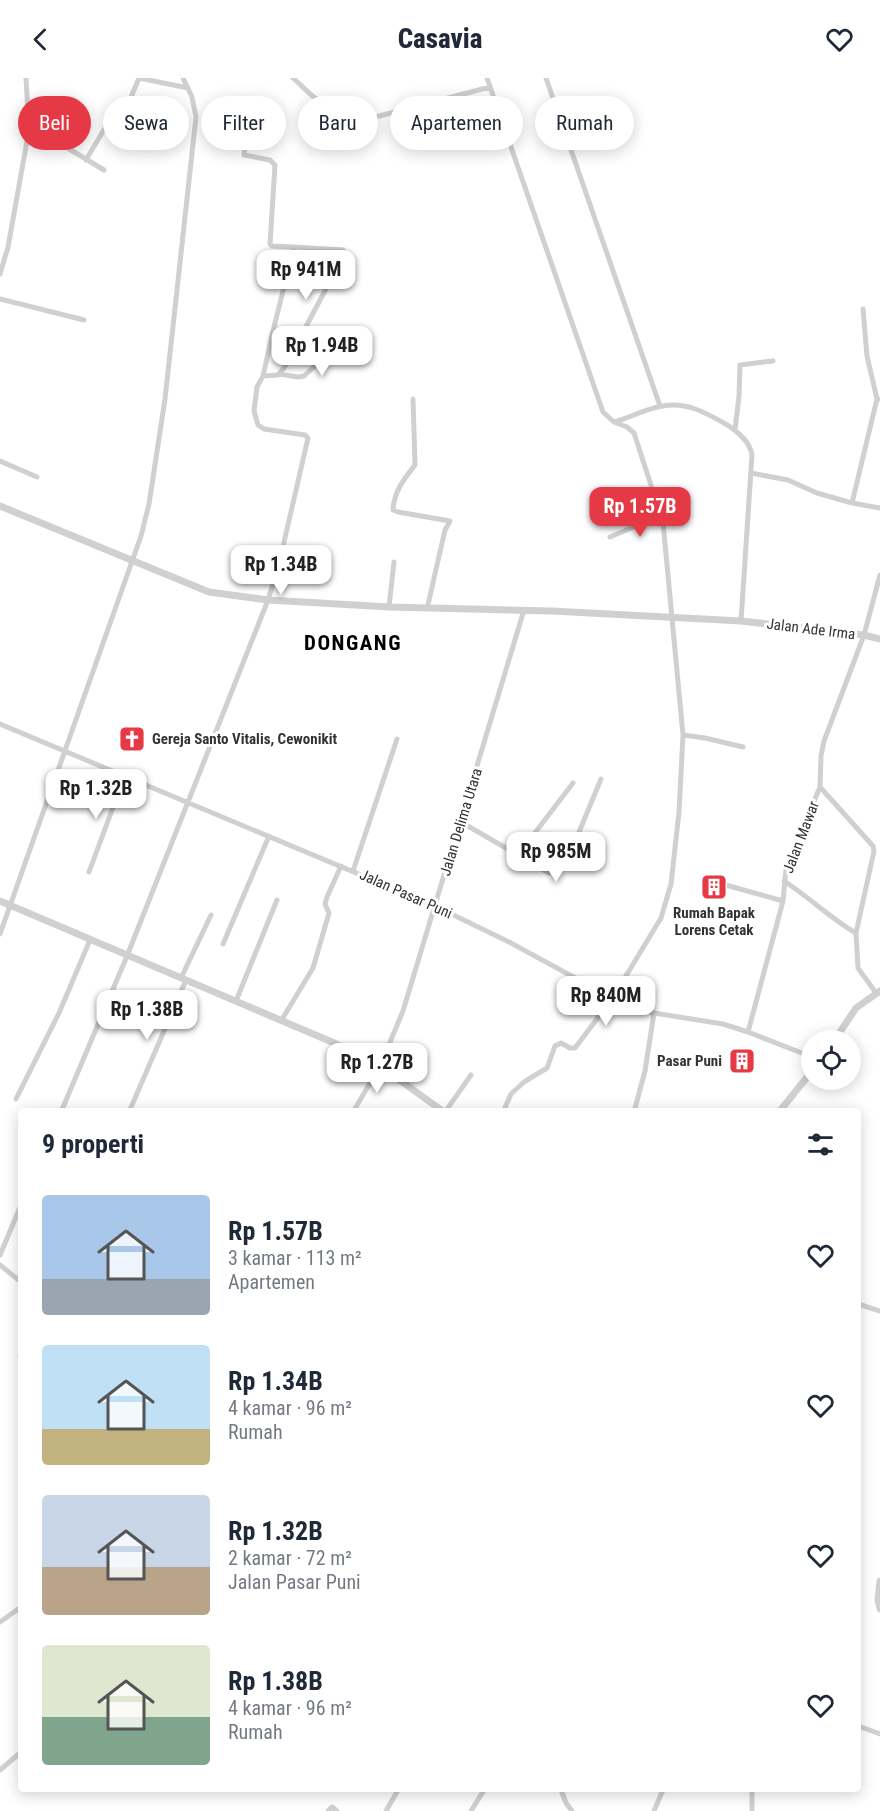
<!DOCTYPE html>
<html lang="id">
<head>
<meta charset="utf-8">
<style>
  :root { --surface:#fff; --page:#f6f6f7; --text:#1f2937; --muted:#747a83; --accent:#e63946 }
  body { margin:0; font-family:"Roboto Condensed",sans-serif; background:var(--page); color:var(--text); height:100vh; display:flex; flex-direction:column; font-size:22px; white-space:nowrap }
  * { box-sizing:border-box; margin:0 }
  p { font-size:20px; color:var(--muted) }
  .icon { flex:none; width:33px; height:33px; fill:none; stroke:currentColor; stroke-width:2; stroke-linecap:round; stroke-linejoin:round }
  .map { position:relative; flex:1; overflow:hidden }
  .side { position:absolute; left:18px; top:1030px; width:843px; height:684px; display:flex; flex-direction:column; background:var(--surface); border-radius:6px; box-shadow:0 3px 15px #0003 }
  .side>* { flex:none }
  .top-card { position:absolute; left:18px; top:18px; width:844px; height:54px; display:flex; gap:12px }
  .controls { position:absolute; left:801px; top:952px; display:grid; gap:12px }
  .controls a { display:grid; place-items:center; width:60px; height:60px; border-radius:50%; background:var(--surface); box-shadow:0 3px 15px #0003; font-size:30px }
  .price { position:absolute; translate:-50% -51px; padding:0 14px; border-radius:12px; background:#fff; color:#222; font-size:20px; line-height:39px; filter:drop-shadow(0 2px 3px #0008) }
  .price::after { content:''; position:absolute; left:50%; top:36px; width:18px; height:14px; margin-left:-9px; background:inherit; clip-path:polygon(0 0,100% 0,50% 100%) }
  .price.on { background:var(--accent); color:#fff }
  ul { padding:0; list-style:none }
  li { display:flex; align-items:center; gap:18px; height:150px; padding:0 24px }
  li span { display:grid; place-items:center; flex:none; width:168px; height:120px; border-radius:6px; color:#555 }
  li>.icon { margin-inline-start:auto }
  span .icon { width:72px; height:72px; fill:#fffc; stroke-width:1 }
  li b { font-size:26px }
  h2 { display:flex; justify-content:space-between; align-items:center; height:72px; padding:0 24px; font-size:26px }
  .tag { padding:0 21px; border-radius:27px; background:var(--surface); box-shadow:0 3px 15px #0003; font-size:21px; line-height:54px }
  .tag.on { background:var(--accent); color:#fff }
  header { display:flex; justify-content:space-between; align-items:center; height:78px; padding:0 24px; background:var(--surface); font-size:27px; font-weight:800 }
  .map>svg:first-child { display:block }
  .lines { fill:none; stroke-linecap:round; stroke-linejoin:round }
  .minor { stroke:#d0d0d0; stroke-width:5 }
  .tertiary { stroke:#d0d0d0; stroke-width:7 }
  .labels { text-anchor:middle; stroke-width:6; stroke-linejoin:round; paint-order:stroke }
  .street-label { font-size:15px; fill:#333; stroke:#fff }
  .poi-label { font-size:15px; font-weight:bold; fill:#333; stroke:#fff; text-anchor:start }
  .district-label { font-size:21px; font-weight:bold; letter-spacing:1.5px; fill:#000; stroke:#fff }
</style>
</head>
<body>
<header><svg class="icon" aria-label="back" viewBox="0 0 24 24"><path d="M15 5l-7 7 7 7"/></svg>Casavia<svg class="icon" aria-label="heart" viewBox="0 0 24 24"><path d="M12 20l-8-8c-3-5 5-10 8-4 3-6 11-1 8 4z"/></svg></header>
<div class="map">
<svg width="880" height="1733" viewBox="0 0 880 1733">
  <rect width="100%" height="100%" fill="#fff"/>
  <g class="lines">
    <path class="minor" d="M139,0L188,10
      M293,0C314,19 334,43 364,42L490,9
      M487,0L603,334L614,344C629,340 643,332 658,329C685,322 707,335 729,348C739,355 750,364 752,377L741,543
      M546,0L660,328
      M29,52L51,60L104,92
      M86,82L118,28L129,24L139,0
      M0,196L8,169L29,52L26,0
      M0,221L84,242
      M863,231L867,278L877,321H878
      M279,296L298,299L304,298L350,256
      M263,298L278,297L284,290L345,175L343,172L294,169
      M413,321L415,387C404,401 394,413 393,432L398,434L450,443L445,452L427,531
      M877,321L852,425L880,430
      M735,352L739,318L740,287L773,283
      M0,383L37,399
      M751,395L788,402L817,415L852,425
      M610,459L661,437
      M389,529L394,484
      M0,646L435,828L509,864L625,927L654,935L723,946L748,954L812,979
      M683,657L705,660L743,669
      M820,709L873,768L874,773L856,855
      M461,744L549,795L577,759L601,701
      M518,777L573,705
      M353,793L397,661
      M89,794L125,697
      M784,803C809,819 830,840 856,855L858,890L876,915
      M722,806L783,823
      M0,856L141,458L149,426L165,321L196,39L192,19L183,0
      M223,866L269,758
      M181,900L211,837
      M236,923L277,822
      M281,943L313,890L329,835L325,826L327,819L341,788
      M748,954L783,823L786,791L820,709L821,678L824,663L864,557L880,497
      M16,1021L59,935L90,862
      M61,1034L127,878L268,522L279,486L308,360L305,357L264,351L258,347L254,333L257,309L263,298L273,253L294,169L272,168L270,166L275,87L270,82L244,77L248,45
      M129,1034L186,902
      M353,1034L380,988L403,933L524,532
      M445,1034L471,997
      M503,1034L511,1016L524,1004L547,990L555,968L561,965L570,970H575L612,921L661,840L671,806L679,734L683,657L663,444L634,355L627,349L614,344
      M634,1034L645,993L654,935
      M0,1177L21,1127
      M0,1187L21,1204
      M858,1226L880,1233
      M20,1277H21
      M0,1544L21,1529
      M858,1648L880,1656
      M0,1692L21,1674
      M561,1712L566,1725L572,1733
      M752,1712V1733
      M328,1733L332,1729L337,1733
      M386,1733L398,1712
      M471,1733L484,1712
      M654,1733L663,1712"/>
    <path class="tertiary" d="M0,428L209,514L268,522L389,529L552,533L741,543L864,557L880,561
      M0,823L332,964L380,988L444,1034
      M834,963L856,930L880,913
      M779,1034L812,993
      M880,1503L878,1522L880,1531"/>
  </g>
  <defs>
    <symbol id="church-square" viewBox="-11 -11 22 22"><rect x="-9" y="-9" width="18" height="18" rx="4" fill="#e63946" stroke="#fff"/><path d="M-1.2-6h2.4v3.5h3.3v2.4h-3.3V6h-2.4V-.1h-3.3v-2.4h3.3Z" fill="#fff"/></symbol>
    <symbol id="building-square" viewBox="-11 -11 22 22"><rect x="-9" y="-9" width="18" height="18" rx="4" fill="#e63946" stroke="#fff"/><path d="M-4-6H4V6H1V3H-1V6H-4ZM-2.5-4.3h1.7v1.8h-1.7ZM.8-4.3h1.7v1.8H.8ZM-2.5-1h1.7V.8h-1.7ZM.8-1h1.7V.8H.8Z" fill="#fff"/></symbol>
  </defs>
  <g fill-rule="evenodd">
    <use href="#church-square" x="117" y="646" width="30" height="30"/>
    <use href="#building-square" x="699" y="794" width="30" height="30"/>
    <use href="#building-square" x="727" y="968" width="30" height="30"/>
  </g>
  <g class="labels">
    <g class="street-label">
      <text transform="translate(811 551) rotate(7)" y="5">Jalan Ade Irma</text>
      <text transform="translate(461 744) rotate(-73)" y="5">Jalan Delima Utara</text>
      <text transform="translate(801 759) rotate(-69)" y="5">Jalan Mawar</text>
      <text transform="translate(406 816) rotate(24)" y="5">Jalan Pasar Puni</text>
    </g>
    <g class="poi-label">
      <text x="152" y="666">Gereja Santo Vitalis, Cewonikit</text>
      <text x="714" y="840" text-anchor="middle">Rumah Bapak<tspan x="714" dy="17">Lorens Cetak</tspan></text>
      <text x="722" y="988" text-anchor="end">Pasar Puni</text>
    </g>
    <g class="district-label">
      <text x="353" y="572">DONGANG</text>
    </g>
  </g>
</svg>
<div class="controls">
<a><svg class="icon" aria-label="locate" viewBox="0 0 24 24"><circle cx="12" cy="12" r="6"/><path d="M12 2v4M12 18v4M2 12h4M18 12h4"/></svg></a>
</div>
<b class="price" style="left:306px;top:223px">Rp 941M</b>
<b class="price" style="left:322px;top:299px">Rp 1.94B</b>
<b class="price on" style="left:640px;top:460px">Rp 1.57B</b>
<b class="price" style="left:281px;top:518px">Rp 1.34B</b>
<b class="price" style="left:96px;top:742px">Rp 1.32B</b>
<b class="price" style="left:556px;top:805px">Rp 985M</b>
<b class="price" style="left:606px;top:949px">Rp 840M</b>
<b class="price" style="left:147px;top:963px">Rp 1.38B</b>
<b class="price" style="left:377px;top:1016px">Rp 1.27B</b>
<div class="top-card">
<a class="tag on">Beli</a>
<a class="tag">Sewa</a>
<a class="tag">Filter</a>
<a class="tag">Baru</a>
<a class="tag">Apartemen</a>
<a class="tag">Rumah</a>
</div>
<section class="side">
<h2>9 properti<svg class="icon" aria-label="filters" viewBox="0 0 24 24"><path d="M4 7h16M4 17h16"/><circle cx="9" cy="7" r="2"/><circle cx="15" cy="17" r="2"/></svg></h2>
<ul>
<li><span style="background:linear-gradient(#a9c7e8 70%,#9aa5b1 0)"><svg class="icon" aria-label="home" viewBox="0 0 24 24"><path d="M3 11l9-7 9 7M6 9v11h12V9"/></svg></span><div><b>Rp 1.57B</b><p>3 kamar · 113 m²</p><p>Apartemen</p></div><svg class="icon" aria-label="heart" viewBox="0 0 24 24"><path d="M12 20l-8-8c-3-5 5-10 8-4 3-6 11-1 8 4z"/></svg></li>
<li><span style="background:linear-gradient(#bfe0f5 70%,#c2b280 0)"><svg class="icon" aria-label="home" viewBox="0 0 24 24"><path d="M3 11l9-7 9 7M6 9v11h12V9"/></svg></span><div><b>Rp 1.34B</b><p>4 kamar · 96 m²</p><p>Rumah</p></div><svg class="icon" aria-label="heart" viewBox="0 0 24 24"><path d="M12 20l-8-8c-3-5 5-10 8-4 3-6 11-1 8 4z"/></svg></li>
<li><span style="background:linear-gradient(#c9d6e8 60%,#b9a48a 0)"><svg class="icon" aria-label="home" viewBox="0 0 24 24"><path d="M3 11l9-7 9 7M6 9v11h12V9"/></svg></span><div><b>Rp 1.32B</b><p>2 kamar · 72 m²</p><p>Jalan Pasar Puni</p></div><svg class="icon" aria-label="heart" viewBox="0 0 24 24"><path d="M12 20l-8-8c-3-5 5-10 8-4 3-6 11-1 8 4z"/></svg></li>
<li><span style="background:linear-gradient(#dfe7d0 60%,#7fa58c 0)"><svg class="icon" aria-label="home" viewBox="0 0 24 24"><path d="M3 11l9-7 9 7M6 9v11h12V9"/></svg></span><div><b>Rp 1.38B</b><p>4 kamar · 96 m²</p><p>Rumah</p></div><svg class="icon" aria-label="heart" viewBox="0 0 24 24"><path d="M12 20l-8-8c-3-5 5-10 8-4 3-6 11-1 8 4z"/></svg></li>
</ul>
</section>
</div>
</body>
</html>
